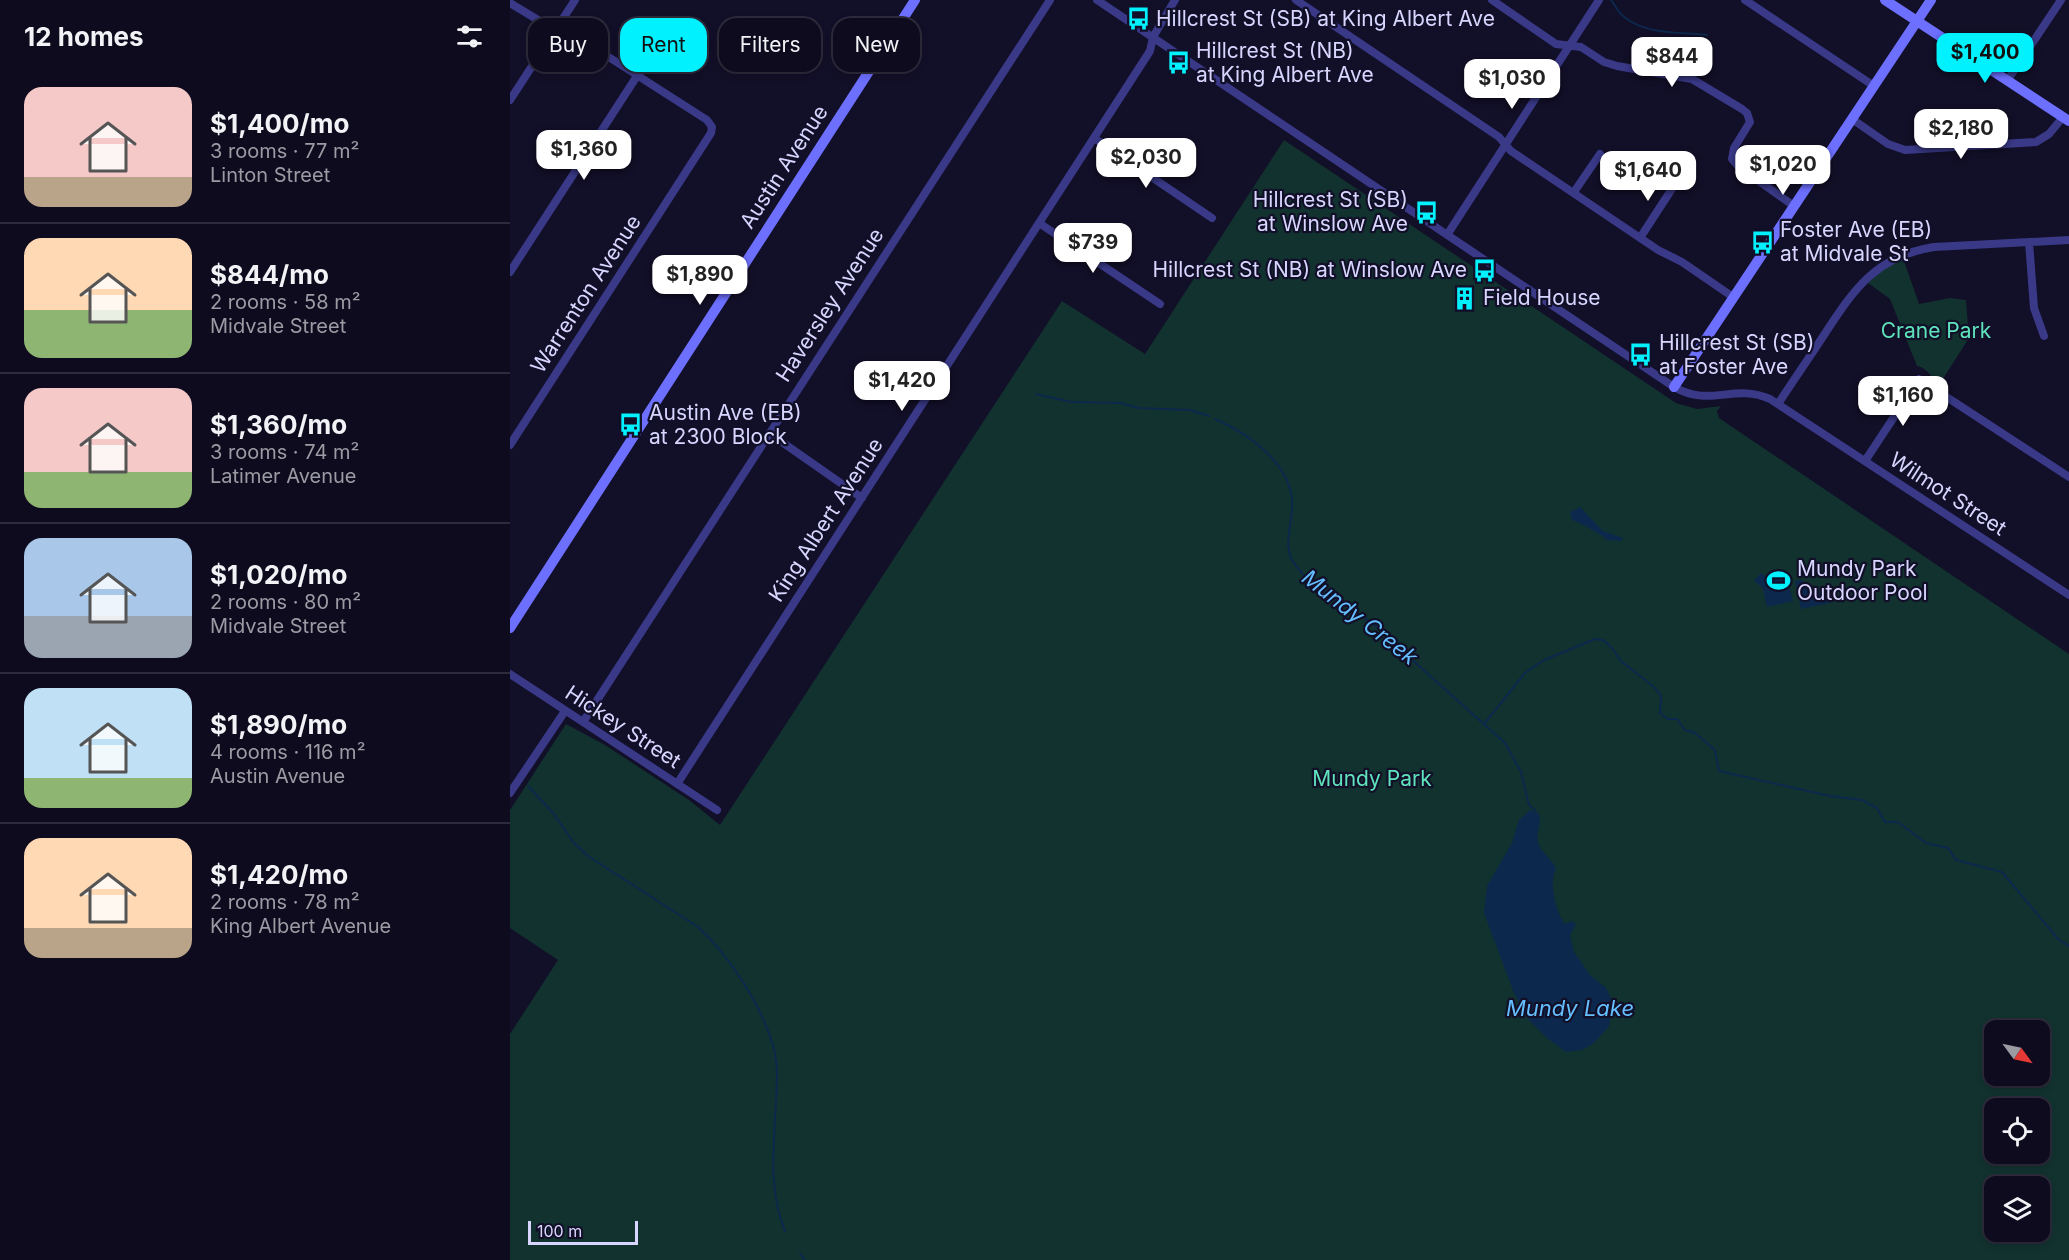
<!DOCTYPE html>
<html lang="en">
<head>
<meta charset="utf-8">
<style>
  :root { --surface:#0e0b1e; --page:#1c192b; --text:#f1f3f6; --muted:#9b9ba4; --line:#2e2b3c; --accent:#02f1ff }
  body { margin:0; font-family:Inter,sans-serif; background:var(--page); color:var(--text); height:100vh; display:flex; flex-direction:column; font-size:22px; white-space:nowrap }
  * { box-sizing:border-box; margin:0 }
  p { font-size:20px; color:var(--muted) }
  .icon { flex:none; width:33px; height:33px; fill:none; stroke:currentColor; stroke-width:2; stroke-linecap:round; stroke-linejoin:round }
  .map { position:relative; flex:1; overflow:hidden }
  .details { display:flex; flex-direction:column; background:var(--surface); width:510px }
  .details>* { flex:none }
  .banner { position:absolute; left:18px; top:18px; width:570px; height:54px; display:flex; gap:12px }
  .needle { width:39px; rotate:123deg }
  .tools { position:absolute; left:1474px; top:1020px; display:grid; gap:12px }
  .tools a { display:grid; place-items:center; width:66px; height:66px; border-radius:12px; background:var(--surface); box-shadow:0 3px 9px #0003,0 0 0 2px var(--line); font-size:30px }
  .scale { position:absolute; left:18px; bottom:15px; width:110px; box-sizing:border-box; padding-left:6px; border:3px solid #d8d6ff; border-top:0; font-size:16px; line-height:21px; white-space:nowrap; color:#d8d6ff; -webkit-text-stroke:4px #120f28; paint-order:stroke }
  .price { position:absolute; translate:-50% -51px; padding:0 14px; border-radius:12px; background:#fff; color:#222; font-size:20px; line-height:39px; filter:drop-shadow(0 2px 3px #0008) }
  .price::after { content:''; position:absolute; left:50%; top:36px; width:18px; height:14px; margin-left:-9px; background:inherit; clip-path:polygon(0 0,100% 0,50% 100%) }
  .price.on { background:var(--accent); color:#111 }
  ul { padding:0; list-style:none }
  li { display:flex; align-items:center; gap:18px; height:150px; padding:0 24px }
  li+li { border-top:2px solid var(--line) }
  li span { display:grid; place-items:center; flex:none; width:168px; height:120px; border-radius:18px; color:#555 }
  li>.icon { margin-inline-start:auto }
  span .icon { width:72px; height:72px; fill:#fffc; stroke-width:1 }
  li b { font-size:26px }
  h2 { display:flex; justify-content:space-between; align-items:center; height:72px; padding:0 24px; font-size:26px }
  .tag { padding:0 21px; border-radius:18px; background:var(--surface); box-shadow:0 3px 9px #0003,0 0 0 2px var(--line); font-size:21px; line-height:54px }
  .tag.on { background:var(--accent); color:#111 }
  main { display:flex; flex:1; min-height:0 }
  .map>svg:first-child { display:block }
  .green { fill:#12322f; fill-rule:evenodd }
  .water { fill:#0d284d }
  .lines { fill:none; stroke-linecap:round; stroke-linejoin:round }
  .stream { stroke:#0d284d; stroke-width:2 }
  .street { stroke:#393988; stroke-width:8 }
  .secondary { stroke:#6d6fff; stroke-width:10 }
  .labels { text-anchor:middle; stroke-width:4.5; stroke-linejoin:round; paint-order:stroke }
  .poi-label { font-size:21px; fill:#d8d6ff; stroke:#120f28; text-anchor:start }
  .street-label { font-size:21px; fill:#d8d6ff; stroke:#120f28 }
  .park-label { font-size:21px; fill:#5ee3bc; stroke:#120f28 }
  .water-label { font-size:22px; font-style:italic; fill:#64beff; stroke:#120f28 }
</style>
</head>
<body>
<main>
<section class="details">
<h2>12 homes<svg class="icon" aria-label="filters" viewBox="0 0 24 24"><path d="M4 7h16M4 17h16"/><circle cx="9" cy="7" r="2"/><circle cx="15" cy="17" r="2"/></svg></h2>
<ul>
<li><span style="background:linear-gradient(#f6c9c9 75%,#b9a48a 0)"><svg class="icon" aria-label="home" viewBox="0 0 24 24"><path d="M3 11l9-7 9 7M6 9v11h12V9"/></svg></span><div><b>$1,400/mo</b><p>3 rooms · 77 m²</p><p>Linton Street</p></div></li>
<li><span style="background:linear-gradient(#ffd9b3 60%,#8fb573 0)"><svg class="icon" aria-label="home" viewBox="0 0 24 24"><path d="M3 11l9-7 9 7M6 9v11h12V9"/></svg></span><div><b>$844/mo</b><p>2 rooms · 58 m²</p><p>Midvale Street</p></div></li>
<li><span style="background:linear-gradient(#f6c9c9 70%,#8fb573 0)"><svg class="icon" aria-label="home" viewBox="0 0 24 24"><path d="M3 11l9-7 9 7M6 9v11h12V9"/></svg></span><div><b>$1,360/mo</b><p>3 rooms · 74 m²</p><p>Latimer Avenue</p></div></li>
<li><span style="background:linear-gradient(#a9c7e8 65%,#9aa5b1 0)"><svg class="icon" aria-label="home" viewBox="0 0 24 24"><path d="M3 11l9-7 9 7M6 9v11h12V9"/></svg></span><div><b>$1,020/mo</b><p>2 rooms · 80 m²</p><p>Midvale Street</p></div></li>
<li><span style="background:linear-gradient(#bfe0f5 75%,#8fb573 0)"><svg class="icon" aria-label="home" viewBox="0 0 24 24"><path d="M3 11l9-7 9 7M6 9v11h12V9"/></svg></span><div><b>$1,890/mo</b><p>4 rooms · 116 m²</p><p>Austin Avenue</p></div></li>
<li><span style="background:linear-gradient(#ffd9b3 75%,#b9a48a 0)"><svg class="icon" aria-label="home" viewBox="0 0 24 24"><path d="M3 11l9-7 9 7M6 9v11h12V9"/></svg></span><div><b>$1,420/mo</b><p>2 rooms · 78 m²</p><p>King Albert Avenue</p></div></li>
</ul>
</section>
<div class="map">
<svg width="1559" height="1260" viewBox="0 0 1559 1260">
  <rect width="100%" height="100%" fill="#120f28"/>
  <path class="green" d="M774,140L1166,403L1187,409L1211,406L1207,411L1209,418L1559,654V1260H0V1034L48,960L0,928V810L56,724L95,745L179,800L210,825L552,301L635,354ZM1485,1030H1530V1076H1485ZM1485,1108H1530V1154H1485ZM1485,1186H1530V1232H1485Z
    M1392,255L1409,304L1440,298L1456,300L1459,338L1427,388C1422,377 1419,369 1407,366L1380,299L1354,280Z"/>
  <path class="water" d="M1070,507L1093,531L1113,538L1111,541L1097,540C1093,535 1069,522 1062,520L1060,512Z
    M1251,573L1260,580L1277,576L1283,601L1257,607L1253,588L1244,581Z
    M1291,580L1318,597L1320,603L1291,609L1285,581Z
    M1020,810L1029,813C1032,824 1026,831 1028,841C1029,852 1042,858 1046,869C1039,882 1045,912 1055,924L1062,921L1066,924L1060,935L1064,952L1080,975L1096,988L1103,1003L1099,1026L1084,1043L1072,1050L1056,1052L1037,1038L1018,1019L1004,993L974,913L977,886L1002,843L1009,820Z"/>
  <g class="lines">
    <path class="stream" d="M1101,0C1105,5 1108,12 1113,16C1135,35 1169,32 1197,35
      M526,394L561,402L611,403L628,408L680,410L699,416
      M705,419C740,434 786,467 782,510C781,525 774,546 782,560C805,598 861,612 890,649L995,743L1011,772L1019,805L1025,810
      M974,724L1015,673L1032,661L1085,639L1093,640L1102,648L1111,661L1144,687L1151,696L1150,713L1158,719H1167L1175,730L1185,733L1205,750L1209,771L1320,796L1352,800L1367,808L1375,822H1388L1416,843L1438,848L1446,860L1492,872L1549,940L1559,946
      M18,786L44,814L63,842L78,856L188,927C219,955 249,1002 262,1042C270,1065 266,1095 265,1119C263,1157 260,1195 275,1231
      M290,1253L295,1260"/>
    <path class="street" d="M587,0L1164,387C1201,408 1223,383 1260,399L1559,595
      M786,0L989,137L1001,151L1148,250L1172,262L1223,297
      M982,0L1046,44L1071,47L1094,62L1107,66L1182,79L1232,109L1237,113L1240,122L1224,148L1222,159L1228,166L1284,206
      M1235,0L1364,86
      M0,3L38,26L58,31L197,120L202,127L201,133L0,445
      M1497,81L1551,0
      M0,100L65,0
      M1342,119L1378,144L1395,150L1526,142L1539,134L1553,117
      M584,138L702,218
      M1064,192L1090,154
      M529,223L650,304
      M937,235L1089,0
      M1130,238L1167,181
      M1519,242L1524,308L1534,336
      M0,272L127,76
      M1268,404C1283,381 1299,358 1314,335C1344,289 1366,256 1424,247L1559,240
      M259,433L352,498
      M1355,461L1409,379L1559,477
      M0,674L207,810
      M73,722L540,0
      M167,784L640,51L643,37L665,0
      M0,793L55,711"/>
    <path class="secondary" d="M1375,0L1559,121
      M1164,387L1421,0
      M0,628L405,0"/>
  </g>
  <defs>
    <symbol id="bus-bare" viewBox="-9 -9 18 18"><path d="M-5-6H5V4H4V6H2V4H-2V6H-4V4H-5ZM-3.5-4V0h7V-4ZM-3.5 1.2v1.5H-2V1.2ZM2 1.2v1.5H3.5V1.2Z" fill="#02f1ff" stroke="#120f28" stroke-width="2.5" paint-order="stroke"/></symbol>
    <symbol id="building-bare" viewBox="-9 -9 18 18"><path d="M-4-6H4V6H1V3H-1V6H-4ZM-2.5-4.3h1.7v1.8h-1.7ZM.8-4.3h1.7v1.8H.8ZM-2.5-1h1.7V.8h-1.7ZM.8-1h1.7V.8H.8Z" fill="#02f1ff" stroke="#120f28" stroke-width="2.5" paint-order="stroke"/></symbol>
    <symbol id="stadium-bare" viewBox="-9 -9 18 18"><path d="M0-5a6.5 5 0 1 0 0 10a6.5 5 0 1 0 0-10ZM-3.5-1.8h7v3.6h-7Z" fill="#02f1ff" stroke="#120f28" stroke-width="2.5" paint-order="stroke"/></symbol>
  </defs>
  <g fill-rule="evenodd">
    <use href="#bus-bare" x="612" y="2" width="33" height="33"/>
    <use href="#bus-bare" x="652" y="46" width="33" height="33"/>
    <use href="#bus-bare" x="900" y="196" width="33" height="33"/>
    <use href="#bus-bare" x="1236" y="226" width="33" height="33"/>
    <use href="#bus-bare" x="958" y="254" width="33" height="33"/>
    <use href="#building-bare" x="938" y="282" width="33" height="33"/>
    <use href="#bus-bare" x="1114" y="338" width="33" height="33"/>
    <use href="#bus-bare" x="104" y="408" width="33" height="33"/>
    <use href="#stadium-bare" x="1252" y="564" width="33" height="33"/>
  </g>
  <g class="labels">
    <g class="poi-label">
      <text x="646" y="26">Hillcrest St (SB) at King Albert Ave</text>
      <text x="686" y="58">Hillcrest St (NB)<tspan x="686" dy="24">at King Albert Ave</tspan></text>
      <text x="898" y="207" text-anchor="end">Hillcrest St (SB)<tspan x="898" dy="24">at Winslow Ave</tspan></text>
      <text x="1270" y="237">Foster Ave (EB)<tspan x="1270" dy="24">at Midvale St</tspan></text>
      <text x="957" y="277" text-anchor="end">Hillcrest St (NB) at Winslow Ave</text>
      <text x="973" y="305">Field House</text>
      <text x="1149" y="350">Hillcrest St (SB)<tspan x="1149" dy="24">at Foster Ave</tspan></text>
      <text x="139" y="420">Austin Ave (EB)<tspan x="139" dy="24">at 2300 Block</tspan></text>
      <text x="1287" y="576">Mundy Park<tspan x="1287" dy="24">Outdoor Pool</tspan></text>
    </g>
    <g class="street-label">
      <text transform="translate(274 167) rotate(-57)" y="7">Austin Avenue</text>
      <text transform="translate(76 294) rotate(-57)" y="7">Warrenton Avenue</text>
      <text transform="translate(320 305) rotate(-57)" y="7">Haversley Avenue</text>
      <text transform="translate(1438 494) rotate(33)" y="7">Wilmot Street</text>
      <text transform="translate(316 520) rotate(-57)" y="7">King Albert Avenue</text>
      <text transform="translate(113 727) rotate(33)" y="7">Hickey Street</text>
    </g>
    <g class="park-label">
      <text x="1426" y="338">Crane Park</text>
      <text x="862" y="786">Mundy Park</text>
    </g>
    <g class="water-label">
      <text transform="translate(850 617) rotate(38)" y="8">Mundy Creek</text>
      <text x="1060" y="1016">Mundy Lake</text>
    </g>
  </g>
</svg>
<div class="tools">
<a><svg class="needle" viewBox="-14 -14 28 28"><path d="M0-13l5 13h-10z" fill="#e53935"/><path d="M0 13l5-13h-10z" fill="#9b9ba4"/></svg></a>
<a><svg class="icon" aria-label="locate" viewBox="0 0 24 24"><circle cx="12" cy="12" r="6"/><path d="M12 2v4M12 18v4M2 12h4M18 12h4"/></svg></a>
<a><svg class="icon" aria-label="layers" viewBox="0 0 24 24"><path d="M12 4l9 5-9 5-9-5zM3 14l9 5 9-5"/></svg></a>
</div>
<div class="scale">100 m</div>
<b class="price on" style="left:1475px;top:84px">$1,400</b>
<b class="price" style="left:1162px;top:88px">$844</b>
<b class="price" style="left:1002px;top:110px">$1,030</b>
<b class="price" style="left:1451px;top:160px">$2,180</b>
<b class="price" style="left:74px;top:181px">$1,360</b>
<b class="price" style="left:636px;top:189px">$2,030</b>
<b class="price" style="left:1273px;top:196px">$1,020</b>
<b class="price" style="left:1138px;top:202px">$1,640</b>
<b class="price" style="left:583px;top:274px">$739</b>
<b class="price" style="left:190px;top:306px">$1,890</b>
<b class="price" style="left:392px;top:412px">$1,420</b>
<b class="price" style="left:1393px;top:427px">$1,160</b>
<div class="banner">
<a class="tag">Buy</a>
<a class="tag on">Rent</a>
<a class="tag">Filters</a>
<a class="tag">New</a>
</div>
</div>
</main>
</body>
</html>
